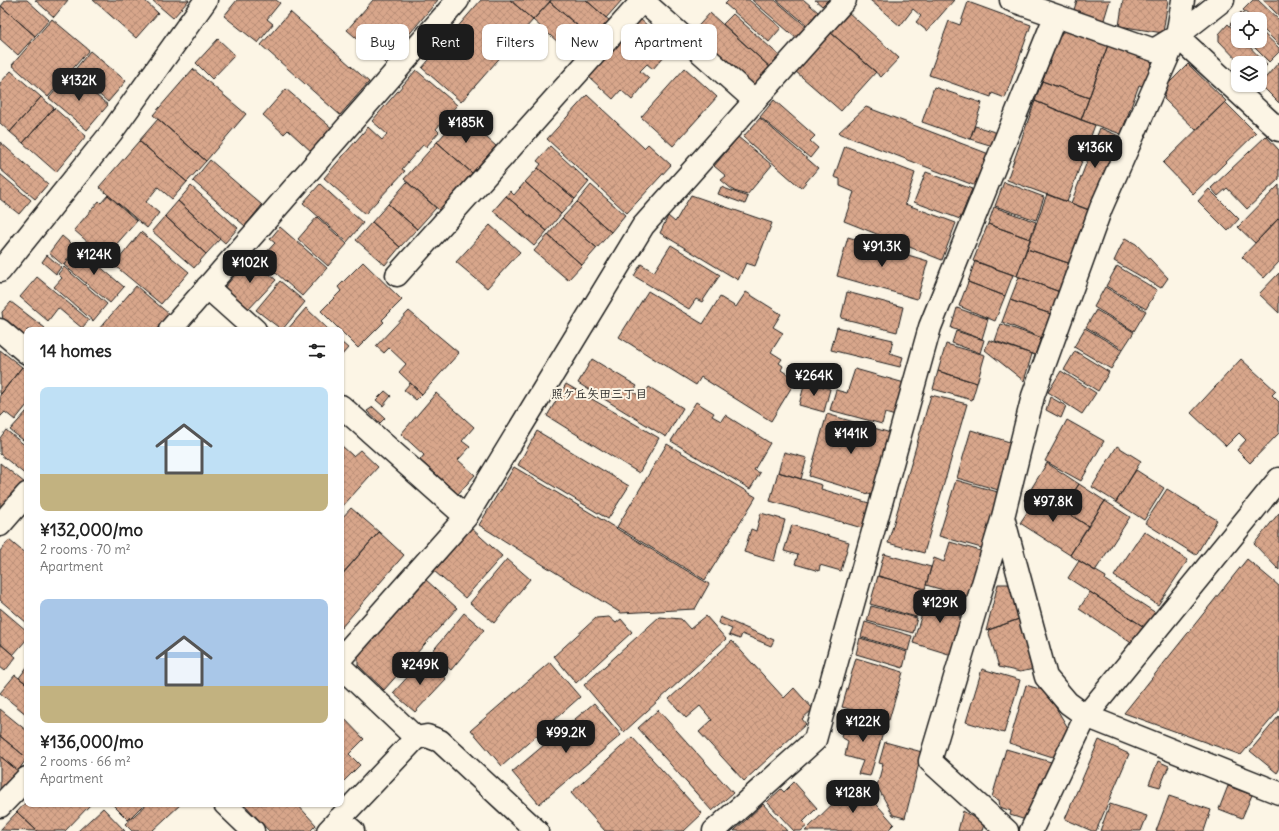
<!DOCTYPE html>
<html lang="en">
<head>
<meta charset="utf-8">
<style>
  :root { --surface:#fff; --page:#f6f6f6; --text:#222; --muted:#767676; --accent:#1c1c1c }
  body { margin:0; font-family:Delius,"Klee One",sans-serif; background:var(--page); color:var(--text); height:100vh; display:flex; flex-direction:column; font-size:15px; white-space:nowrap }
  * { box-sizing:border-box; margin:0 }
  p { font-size:13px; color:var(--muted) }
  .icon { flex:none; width:22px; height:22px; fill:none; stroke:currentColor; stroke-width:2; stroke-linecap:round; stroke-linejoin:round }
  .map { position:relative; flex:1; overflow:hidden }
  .side { position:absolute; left:24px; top:327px; width:320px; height:480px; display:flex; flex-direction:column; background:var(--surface); border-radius:8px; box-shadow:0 1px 3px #0004 }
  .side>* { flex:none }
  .guide { position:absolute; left:356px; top:24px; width:380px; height:36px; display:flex; gap:8px }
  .tools { position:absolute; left:1231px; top:12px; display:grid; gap:8px }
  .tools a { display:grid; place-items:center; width:36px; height:36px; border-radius:8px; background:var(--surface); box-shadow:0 1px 3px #0004; font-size:20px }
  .price { position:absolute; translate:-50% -34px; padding:0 9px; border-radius:8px; background:var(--accent); color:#fff; font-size:13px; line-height:26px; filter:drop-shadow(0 1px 2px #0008) }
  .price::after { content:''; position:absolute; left:50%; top:24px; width:12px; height:9px; margin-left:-6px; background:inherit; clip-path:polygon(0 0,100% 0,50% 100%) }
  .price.on { background:#222; color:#fff }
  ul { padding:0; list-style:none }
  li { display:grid; align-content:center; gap:8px; height:212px; padding:0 16px }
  li span { display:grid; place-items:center; height:124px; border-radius:8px; color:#555 }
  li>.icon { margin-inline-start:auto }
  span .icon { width:72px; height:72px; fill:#fffc; stroke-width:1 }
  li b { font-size:17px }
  h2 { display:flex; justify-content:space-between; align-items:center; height:48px; padding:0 16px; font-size:17px }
  .chip { padding:0 14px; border-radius:8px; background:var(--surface); box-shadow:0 1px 3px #0004; font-size:14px; line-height:36px }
  .chip.on { background:var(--accent); color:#fff }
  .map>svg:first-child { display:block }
  .building { fill:url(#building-cross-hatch); stroke:#1c1c1c }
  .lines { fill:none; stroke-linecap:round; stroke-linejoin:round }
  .street-casing { stroke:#1c1c1c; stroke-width:25 }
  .secondary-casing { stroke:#1c1c1c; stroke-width:25 }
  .street { stroke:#fcf5e5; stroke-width:22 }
  .secondary { stroke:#fcf5e5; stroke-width:22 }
  .labels { text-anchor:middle; stroke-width:4; stroke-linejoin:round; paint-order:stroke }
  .neighbourhood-label { font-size:12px; font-weight:bold; fill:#1c1c1c; stroke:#fcf5e5 }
</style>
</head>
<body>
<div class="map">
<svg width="1279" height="831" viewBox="0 0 1279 831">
  <defs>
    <pattern id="building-cross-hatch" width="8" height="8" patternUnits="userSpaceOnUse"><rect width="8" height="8" fill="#d8a68b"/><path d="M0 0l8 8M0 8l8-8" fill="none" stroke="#b98e77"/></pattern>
  </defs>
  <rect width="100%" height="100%" fill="#fcf5e5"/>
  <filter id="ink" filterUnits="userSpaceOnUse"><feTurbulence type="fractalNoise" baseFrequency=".025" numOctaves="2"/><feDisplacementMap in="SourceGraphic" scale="8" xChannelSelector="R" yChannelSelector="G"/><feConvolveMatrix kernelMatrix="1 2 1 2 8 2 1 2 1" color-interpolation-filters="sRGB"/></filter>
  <g filter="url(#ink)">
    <path class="building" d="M6,0H27L49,20L35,36L1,6Z
      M35,0H68L54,17Z
      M93,0H144L158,13L136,38Z
      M152,0H189L173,18Z
      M237,0H276L280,3L267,19L273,24L258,43L224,16Z
      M373,0H438L385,63L347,30Z
      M481,0H510L533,20L461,102L422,68Z
      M510,0H551L533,20Z
      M551,0H586L610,21L594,40L550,2Z
      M586,0H622L606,18Z
      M729,0H749L781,28L769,42L725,4Z
      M752,0H775L807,27L796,38Z
      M777,0H804L818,12L807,25Z
      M815,0H828L822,6Z
      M870,0H954L927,31L916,22L921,16L913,9L900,26Z
      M1077,0H1110L1103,23L1073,13Z
      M1123,0H1168L1163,33L1119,26Z
      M1253,0H1258L1279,20V45L1260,26V19H1253L1243,10Z
      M1263,0H1279V16Z
      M550,2L594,40L577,59L533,20Z
      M968,2L1031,25L1005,98L992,93L991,97L929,75L949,21L960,25Z
      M1,6L35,36L18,55L0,39Z
      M290,12L369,82L340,115L261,45Z
      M848,12L899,58L881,77L830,32Z
      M1241,12L1249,19H1238V32L1230,24Z
      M710,13L772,69L755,89L692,33Z
      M733,14L782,58L772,69L723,24Z
      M52,19L89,50L48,97L12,65Z
      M640,19L672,47L653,69L647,64L640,71L649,79L632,100L621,90L613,99L589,77Z
      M1228,24L1238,35V41H1244L1267,65L1260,72V63H1240L1219,41V34Z
      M1072,29L1109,42L1089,98L1042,81L1060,33Z
      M1260,30L1279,48V52L1269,62L1248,41H1260Z
      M830,32L876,72L841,111L795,71Z
      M218,39L235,55L212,79L196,63Z
      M1109,42L1153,59L1144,87L1139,85L1121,134L1081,120Z
      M90,51L126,81L108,102L73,72Z
      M1279,62V103L1260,84Z
      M1188,64L1226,101L1196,130L1164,99L1167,85Z
      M685,68L717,97L673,146L641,117Z
      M193,69L246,114L206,161L153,115Z
      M416,70L457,105L436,129L439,132L426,147L423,145L402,169L405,171L365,214L324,178L368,127L382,140L387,134L372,121Z
      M11,71L41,97L10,132L0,123V83Z
      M70,74L108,105L87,130L49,98Z
      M1042,81L1089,98L1081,120L1035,101Z
      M934,87L982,103L970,139L922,122Z
      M286,89L334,130L313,153L288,130L284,134L263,115Z
      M587,95L644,148L648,144L671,165L627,213L547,139Z
      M41,97L54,108L23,143L10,132Z
      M774,100L815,136L810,141L818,148L810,158L760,117Z
      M1035,101L1095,125L1067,202L1007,180Z
      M1225,102L1256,133L1193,194L1163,163Z
      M866,107L989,154L976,186L838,133Z
      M54,108L86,136L56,172L23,143Z
      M461,115L496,146L472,173L437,142Z
      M760,118L818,168L801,188L743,137Z
      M158,119L206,161L187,182L139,141Z
      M975,126L998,133L993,146L970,139Z
      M1100,128L1119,136L1090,210L1071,203Z
      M1266,136L1279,150V179L1247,209L1227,188L1218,196L1211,188Z
      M738,137L772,165L747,195L734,191L721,180L726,176L714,166Z
      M139,141L187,182L172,199L158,187L146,202L159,213L147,228L99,187Z
      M0,142L48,184L35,199L0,169Z
      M437,142L472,173L439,210L404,179Z
      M550,146L589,182L575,199L538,168L541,164L537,161Z
      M845,146L915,173L905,204L956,223L942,260L844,221L854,192L840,186V179L834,177Z
      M210,160L262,205L245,226L193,181Z
      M538,168L575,199L561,214L525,182Z
      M926,172L972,189L960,219L914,202Z
      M0,174L31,200L19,214L0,199Z
      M407,182L436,208L417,229L388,204Z
      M525,182L561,214L547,231L506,196L510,191L514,195Z
      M1004,182L1044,197L1036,220L995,206Z
      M320,184L363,223L347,242L303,203Z
      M591,185L625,215L611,232L577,202Z
      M1279,185V218L1255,243L1238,227Z
      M191,186L238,228L225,243L178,201Z
      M721,187L748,197L745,204L718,194Z
      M1209,189L1239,219L1228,231L1198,201Z
      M1047,194L1091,211L1071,264L1027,249Z
      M108,195L137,221L105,257L74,230L99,201L101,203Z
      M691,195L772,223L755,266L746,263L738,280L660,233L668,216L675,222Z
      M506,196L547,231L534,246L493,211Z
      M178,201L220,239L206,254L165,216Z
      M577,202L611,232L597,248L562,218Z
      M388,204L417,229L400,247L372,222Z
      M994,207L1036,222L1030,239L988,224Z
      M165,216L206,254L194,268L152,231Z
      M317,217L347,244L328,266L298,239Z
      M562,218L597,248L582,265L548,235Z
      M1279,218V262L1264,278L1242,257Z
      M372,222L400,247L385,265L356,240Z
      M988,224L1030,239L1017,276L973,261Z
      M490,225L520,252L487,288L456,262Z
      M280,227L327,268L302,296L260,259L275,243L270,239Z
      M141,232L189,272L161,304L114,265Z
      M548,235L582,265L568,280L534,251Z
      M62,236L76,248L63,265L49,253Z
      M848,237L928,261L917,299L837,276Z
      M1125,238L1136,244L1168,278L1161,288L1114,261Z
      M671,245L720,275L702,302L696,299L689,309L634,276L641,264L654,272Z
      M78,248L124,287L110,303L64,265Z
      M1027,249L1071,264L1060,292L1017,276Z
      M47,255L61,267L56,274L42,262Z
      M250,257L276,280L248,310L224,288Z
      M975,261L1013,275L1005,296L968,282Z
      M363,262L402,300L382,320L384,322L358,348L321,311L341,291L338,287Z
      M1117,266L1157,290L1146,309L1106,286Z
      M64,267L107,304L93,321L54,287L62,278L58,274Z
      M1279,273V313L1259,294Z
      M37,277L89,320L82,328L58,308L48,321L20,297Z
      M1019,277L1060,292L1051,314L1010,300Z
      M280,281L305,302L282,330L256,310Z
      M968,282L1005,296L995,321L959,306Z
      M136,286L169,314L156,330H98Z
      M1105,287L1146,311L1134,331L1094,307Z
      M648,291L703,324L720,297L736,307L746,292L781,314L773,327L783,333L771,352L782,359L779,363L783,366L781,370L796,380L771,421L701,377L696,385L619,337Z
      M847,292L903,307L897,332L841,318Z
      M1010,300L1051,314L1042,338L1002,322Z
      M11,302L45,328L43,330H27V341L3,321L2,312Z
      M306,308L329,330H287Z
      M957,308L988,319L982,339L951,328Z
      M1096,310L1134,332L1123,349L1086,327Z
      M409,311L459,353L422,394L399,372L406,364L389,348L384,353L376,346Z
      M1001,324L1041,338L1035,355L995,341Z
      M837,327L893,340L890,353L903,357L900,367L831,350Z
      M1085,328L1122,350L1111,369L1074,347Z
      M956,331L984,340L980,353L952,343Z
      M989,340L1032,354L1024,381L985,350Z
      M341,342L348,348L341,356Z
      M946,344L985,355L977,383L938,371Z
      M0,350L22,367L1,394L0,393Z
      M1075,351L1109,372L1098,391L1064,370Z
      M592,359L637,386L633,392L642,397L649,387L683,408L666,437L578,383Z
      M1241,359L1276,391L1272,395L1279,402V433L1250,463L1237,450L1246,440L1239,433L1226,446L1191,413Z
      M22,367L27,371V405L15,420L5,412L0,417V395Z
      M855,369L908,384L899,417L885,413L882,424L830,410L836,390L847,393Z
      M938,371L977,383L972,400L933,389Z
      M1061,371L1096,393L1082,414L1048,392Z
      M805,382L830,389L824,412L799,405Z
      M410,383L422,394L416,400L404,390Z
      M566,384L659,438L639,473L547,416Z
      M385,391L391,396L383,406L376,400Z
      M436,393L474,427L462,441L470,447L458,460L475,475L458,494L420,460L424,455L401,434Z
      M931,395L967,404L924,553L888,543Z
      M1050,397L1066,406L1061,418L1046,410Z
      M696,402L714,413L712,416L721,421L725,415L770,443L754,470L760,473L750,489L671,441Z
      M373,407L385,418L380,423L367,411Z
      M27,411V443L10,430Z
      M827,414L894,434L875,496L809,476Z
      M1067,420L1104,441L1081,481L1045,461Z
      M6,430L27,447V476L0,454V438Z
      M971,430L1016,444L1002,491L957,478Z
      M537,431L629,486L608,519L518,465Z
      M667,444L756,497L705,580L617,527Z
      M341,445L353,456L360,450L378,467L341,508Z
      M1117,446L1141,461L1116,502L1092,487Z
      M784,452L807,458L801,479L778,472Z
      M0,463L25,483L1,514L0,513Z
      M1047,463L1079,484L1062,510L1031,489Z
      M514,467L709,584L695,609L621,613L479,525Z
      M1136,470L1164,488L1144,520L1116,502Z
      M778,472L822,485L821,489L869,503L862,528L770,501Z
      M956,480L1001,493L985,549L939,536Z
      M1079,484L1105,501L1088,526L1062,510Z
      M1031,489L1088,526L1070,555L1020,523L1032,505L1024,500Z
      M1167,489L1217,520L1196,555L1145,523Z
      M1105,501L1130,517L1095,571L1070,555Z
      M351,508L379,532L343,573L341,571V519Z
      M761,513L785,520L774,561L744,552L751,529L756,531Z
      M1279,513V570L1254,544Z
      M792,525L849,542L841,571L820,565L819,571L795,564L798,555L784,551Z
      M471,528L502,556L465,598L434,571Z
      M1144,531L1188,560L1158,605L1114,576Z
      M379,532L404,555L341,628V576Z
      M9,540L27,555V623L0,600V551Z
      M950,542L984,552L971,598L926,585L934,558L944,562Z
      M884,554L931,567L925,589L878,576Z
      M507,559L530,579L494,623L470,603Z
      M1247,559L1279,586V710L1241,755L1124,713Z
      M1079,561L1106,577L1105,580L1156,613L1146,628L1068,578Z
      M878,576L925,589L916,617L870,604Z
      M425,579L457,608L384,690L358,665V654Z
      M998,584H1009L1019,619L986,631Z
      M929,591L963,602L959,617L965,619L955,656L913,643Z
      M1090,592L1144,627L1133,644L1079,609Z
      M871,606L917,618L913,633L867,621Z
      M0,608L27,631V639L13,655L0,643Z
      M464,613L484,630L451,670L431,653Z
      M706,616L726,639L624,732L584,685L659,617L681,619L690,629Z
      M609,617L616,623L621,619L632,632L576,683L554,656L596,618Z
      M720,617L774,640L771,646L742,634L740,639L729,635L732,629L718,623Z
      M1019,619L1034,669L1020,672L999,667L988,630Z
      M865,622L912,636L908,651L861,637Z
      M860,638L907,652L903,668L856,654Z
      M732,641L784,698L794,688L813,709L802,719L806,724L744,781L699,732L712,720L700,706L686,718L669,699Z
      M0,644L16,657L5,671L0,667Z
      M856,658L903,672L889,720L842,707Z
      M424,659L446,679L415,712L393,693Z
      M550,662L580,697L502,766L471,730Z
      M27,667V684L19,678Z
      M982,669L1020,680L1004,733L966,722Z
      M15,675L27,684V715L0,693Z
      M1026,685L1046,691L1071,733L1059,759L1009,743Z
      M594,703L621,735L539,804L512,772Z
      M0,709L27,731V758L0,736Z
      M658,710L733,793L712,811L638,728Z
      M341,715L364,739L349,754L360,765L342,783Z
      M1279,716V770L1277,773L1250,751Z
      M847,719L873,726L875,720L886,723L870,776L858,774L863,761L845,756L848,741L841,737Z
      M0,736L27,758L18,771L0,756Z
      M632,737L702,814L684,831H605L571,793Z
      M1099,740L1129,754L1096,831H1092L1065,819Z
      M885,742L922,752L905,818L893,815L877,786L883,764L879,763Z
      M1006,749L1051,762L1043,784L1040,783L1029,821L1010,815L1011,811L1000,807L999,800L992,797Z
      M0,756L18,771L0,792Z
      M1158,761L1169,766L1160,787L1149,784Z
      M856,781L894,824L887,831H805Z
      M794,782L817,808L803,822L807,826L801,831H794L767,802L781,789L784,792Z
      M1228,786L1252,795L1242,818L1219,809Z
      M1169,796L1211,810L1204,831H1156Z
      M27,801V804H91L65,831H37L17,812Z
      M112,804H144L128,820Z
      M147,804H181L152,831H132L125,824Z
      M244,804H297L316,825L310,831H269Z
      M763,804L787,831H734Z
      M1110,804L1147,816L1141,831H1100Z
      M103,808L125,831H78Z
      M963,811L984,824L982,831H958Z
      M17,812L37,831L0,830Z"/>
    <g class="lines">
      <defs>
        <path id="street" d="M642,0L755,101
          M1011,0L1154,50L1177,36L1223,0
          M1177,36L1279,130
          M397,275L643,0
          M207,287L255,330
          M0,330L27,353
          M170,330L458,0
          M341,406L466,517
          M1003,517L1046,677L1068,703L1086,716L1279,793
          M0,525L27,494
          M341,658L466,517L643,226L845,0
          M225,804L253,831
          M0,806L27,778
          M339,819L353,831
          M328,831L416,738L341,667
          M714,831L815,740L930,327L1055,17
          M1007,831L930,761L1003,517L1033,396L1101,208L1177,36L1183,0
          M1031,831L1086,716L1279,479"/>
        <path id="secondary" d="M0,271L111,133L206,0
          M416,738L427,736L440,741L537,831"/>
      </defs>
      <use href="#street" class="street-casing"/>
      <use href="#secondary" class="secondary-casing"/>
      <use href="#street" class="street"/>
      <use href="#secondary" class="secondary"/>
    </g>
  </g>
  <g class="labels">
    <g class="neighbourhood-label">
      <text x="599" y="398">照ケ丘矢田三丁目</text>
    </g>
  </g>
</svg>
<div class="tools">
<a><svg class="icon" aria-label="locate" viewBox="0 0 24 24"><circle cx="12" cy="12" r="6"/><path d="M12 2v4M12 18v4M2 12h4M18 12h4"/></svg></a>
<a><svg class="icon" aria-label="layers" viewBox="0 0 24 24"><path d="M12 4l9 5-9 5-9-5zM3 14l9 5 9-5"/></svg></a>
</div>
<b class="price on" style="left:79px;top:102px">¥132K</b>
<b class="price" style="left:466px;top:144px">¥185K</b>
<b class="price" style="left:1095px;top:169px">¥136K</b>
<b class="price" style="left:882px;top:268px">¥91.3K</b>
<b class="price" style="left:94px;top:276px">¥124K</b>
<b class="price" style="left:250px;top:284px">¥102K</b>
<b class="price" style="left:814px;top:397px">¥264K</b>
<b class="price" style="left:851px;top:455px">¥141K</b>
<b class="price" style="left:1053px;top:523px">¥97.8K</b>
<b class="price" style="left:940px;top:624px">¥129K</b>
<b class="price" style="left:420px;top:686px">¥249K</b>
<b class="price" style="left:863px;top:743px">¥122K</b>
<b class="price" style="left:566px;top:754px">¥99.2K</b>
<b class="price" style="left:853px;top:814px">¥128K</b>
<div class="guide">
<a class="chip">Buy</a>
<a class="chip on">Rent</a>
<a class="chip">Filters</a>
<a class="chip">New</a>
<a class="chip">Apartment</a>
</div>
<section class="side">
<h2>14 homes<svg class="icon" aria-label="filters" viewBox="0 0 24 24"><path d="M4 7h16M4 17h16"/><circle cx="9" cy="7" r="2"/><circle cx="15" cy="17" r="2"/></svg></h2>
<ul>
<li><span style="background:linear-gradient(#bfe0f5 70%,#c2b280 0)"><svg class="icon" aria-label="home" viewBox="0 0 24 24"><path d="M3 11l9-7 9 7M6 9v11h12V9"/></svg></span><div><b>¥132,000/mo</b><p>2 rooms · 70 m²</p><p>Apartment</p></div></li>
<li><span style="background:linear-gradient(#a9c7e8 70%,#c2b280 0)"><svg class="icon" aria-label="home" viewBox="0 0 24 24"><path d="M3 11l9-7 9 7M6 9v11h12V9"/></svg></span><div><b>¥136,000/mo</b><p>2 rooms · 66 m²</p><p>Apartment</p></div></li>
</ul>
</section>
</div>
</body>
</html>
